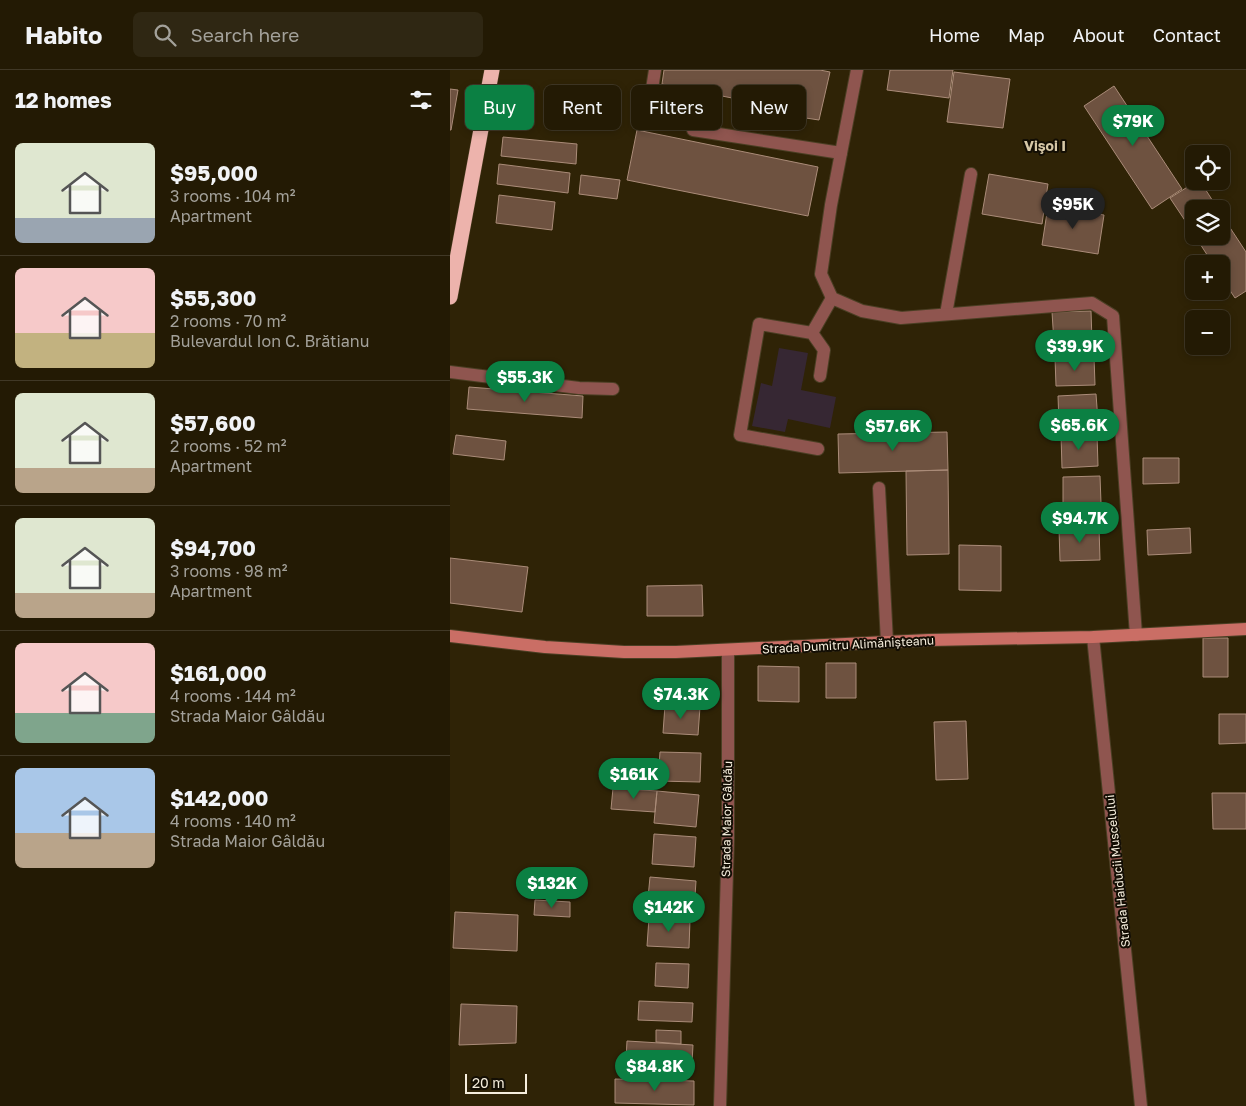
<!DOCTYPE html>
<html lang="en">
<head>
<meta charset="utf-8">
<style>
  :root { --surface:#231a04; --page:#2f2713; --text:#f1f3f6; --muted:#a3a19a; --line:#403826; --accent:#0b8043 }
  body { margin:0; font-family:"Golos Text",sans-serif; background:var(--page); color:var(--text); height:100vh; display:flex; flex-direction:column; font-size:19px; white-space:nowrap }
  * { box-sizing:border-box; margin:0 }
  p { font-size:16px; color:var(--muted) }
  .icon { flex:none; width:28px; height:28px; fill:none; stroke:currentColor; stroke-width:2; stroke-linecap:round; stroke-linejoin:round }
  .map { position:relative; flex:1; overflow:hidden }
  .panel { display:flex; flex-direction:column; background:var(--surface); width:450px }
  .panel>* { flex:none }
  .hud { position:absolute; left:15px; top:15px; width:475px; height:45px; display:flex; gap:10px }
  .controls { position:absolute; left:735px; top:75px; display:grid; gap:10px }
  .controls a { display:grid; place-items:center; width:45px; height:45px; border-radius:8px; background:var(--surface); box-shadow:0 2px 8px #0003,0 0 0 1px var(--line); font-size:25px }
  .scale { position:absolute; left:15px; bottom:12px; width:62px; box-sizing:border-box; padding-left:5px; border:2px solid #f6eedd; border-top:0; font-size:14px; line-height:18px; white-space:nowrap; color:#f6eedd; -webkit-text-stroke:4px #130e04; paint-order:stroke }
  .price { position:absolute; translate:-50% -42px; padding:0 11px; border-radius:18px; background:var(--accent); color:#fff; font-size:16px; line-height:32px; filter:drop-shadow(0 1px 2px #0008) }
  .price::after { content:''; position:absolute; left:50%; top:30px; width:15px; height:11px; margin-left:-8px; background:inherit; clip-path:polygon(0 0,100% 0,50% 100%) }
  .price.selected { background:#222; color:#fff }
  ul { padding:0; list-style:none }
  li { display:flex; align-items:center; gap:15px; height:125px; padding:0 15px }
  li+li { border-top:1px solid var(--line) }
  li span { display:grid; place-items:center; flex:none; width:140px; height:100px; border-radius:8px; color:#555 }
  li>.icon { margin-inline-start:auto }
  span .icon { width:60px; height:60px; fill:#fffc; stroke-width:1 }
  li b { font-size:21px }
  h2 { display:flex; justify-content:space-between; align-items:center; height:60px; padding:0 15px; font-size:21px }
  .tag { padding:0 18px; border-radius:8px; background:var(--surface); box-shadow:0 2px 8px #0003,0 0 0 1px var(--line); font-size:18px; line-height:45px }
  .tag.selected { background:var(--accent); color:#fff }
  header { display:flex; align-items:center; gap:30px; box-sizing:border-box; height:70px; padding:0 25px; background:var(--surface); border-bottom:1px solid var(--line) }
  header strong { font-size:24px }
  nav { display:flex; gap:28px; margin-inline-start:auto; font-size:18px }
  .search { width:350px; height:45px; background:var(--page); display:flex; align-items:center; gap:12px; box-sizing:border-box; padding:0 18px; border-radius:8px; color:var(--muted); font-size:19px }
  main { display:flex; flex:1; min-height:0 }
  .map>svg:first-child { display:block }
  .medical { fill:#362733 }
  .building { fill:#6e5240; stroke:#ab8c79 }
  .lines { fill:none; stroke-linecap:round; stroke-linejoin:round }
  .lane-casing { stroke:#4b3f24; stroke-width:14 }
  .street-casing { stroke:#4b3f24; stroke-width:14 }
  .secondary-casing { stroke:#4b3f24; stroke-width:14 }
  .highway-casing { stroke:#4b3f24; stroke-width:16 }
  .lane { stroke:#8f554f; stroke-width:12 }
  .street { stroke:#8f554f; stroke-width:12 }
  .secondary { stroke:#ca6e65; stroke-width:12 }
  .highway { stroke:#edb3ac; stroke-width:15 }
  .labels { text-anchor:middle; stroke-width:4; stroke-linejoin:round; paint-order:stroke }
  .street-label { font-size:12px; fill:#f6eedd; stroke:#130e04 }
  .neighbourhood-label { font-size:14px; font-weight:bold; fill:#d7c8a7; stroke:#130e04 }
</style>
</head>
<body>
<header>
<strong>Habito</strong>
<div class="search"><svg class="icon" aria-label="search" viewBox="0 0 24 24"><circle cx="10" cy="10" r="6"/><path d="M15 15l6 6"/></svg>Search here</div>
<nav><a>Home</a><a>Map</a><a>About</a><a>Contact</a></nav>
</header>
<main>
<section class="panel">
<h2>12 homes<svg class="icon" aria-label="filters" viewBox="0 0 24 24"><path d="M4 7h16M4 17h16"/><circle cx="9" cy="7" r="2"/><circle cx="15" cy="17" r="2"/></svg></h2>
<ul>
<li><span style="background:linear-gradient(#dfe7d0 75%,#9aa5b1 0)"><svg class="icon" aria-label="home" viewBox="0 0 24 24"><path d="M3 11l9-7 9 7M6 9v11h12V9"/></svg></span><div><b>$95,000</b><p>3 rooms · 104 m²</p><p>Apartment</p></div></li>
<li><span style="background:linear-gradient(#f6c9c9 65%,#c2b280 0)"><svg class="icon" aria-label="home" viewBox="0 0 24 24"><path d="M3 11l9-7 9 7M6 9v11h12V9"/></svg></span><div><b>$55,300</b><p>2 rooms · 70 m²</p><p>Bulevardul Ion C. Brătianu</p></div></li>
<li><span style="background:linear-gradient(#dfe7d0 75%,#b9a48a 0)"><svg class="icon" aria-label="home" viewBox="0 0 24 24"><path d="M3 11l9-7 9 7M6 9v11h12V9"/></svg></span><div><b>$57,600</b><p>2 rooms · 52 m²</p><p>Apartment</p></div></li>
<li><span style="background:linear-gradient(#dfe7d0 75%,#b9a48a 0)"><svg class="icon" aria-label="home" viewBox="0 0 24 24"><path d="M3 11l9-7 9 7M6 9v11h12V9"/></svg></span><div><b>$94,700</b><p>3 rooms · 98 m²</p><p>Apartment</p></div></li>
<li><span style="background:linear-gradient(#f6c9c9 70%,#7fa58c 0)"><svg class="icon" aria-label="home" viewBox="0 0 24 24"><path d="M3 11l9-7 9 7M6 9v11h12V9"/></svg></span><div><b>$161,000</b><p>4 rooms · 144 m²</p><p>Strada Maior Gâldău</p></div></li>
<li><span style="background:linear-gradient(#a9c7e8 65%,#b9a48a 0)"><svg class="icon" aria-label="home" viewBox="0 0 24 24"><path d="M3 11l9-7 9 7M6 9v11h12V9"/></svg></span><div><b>$142,000</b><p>4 rooms · 140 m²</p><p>Strada Maior Gâldău</p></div></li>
</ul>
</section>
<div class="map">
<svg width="796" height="1036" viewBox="0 0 796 1036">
  <rect width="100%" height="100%" fill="#2f2306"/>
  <path class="medical" d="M329,278L358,283L351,320L386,327L380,358L338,349L335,362L302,356L311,313L322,316Z"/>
  <path class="building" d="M214,0H370L380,2L369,50L336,45L337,39L212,14Z
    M440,0H503L499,28L437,20Z
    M504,2L560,9L553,58L497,52Z
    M664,16L732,119L702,139L634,36Z
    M0,19L8,20L1,60H0Z
    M187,60L368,97L358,146L177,110Z
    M53,67L127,74L126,94L51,86Z
    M49,94L120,103L118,123L47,114Z
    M539,104L598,114L592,154L532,144Z
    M131,105L170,110L167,129L129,124Z
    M747,111H750L768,139H744V164L720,128Z
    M49,125L105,132L102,160L46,153Z
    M598,136L654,145L648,184L592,175Z
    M771,144L796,182V221L785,228L771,207V194H763L745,166H771Z
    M641,241L642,271L604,273L602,242Z
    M644,287L645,315L606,316L605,288Z
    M19,317L133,326L132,348L17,339Z
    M646,324L648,351L609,353L608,326Z
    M497,362L498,400L389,403L388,364Z
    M647,364L648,396L612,398L611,365Z
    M6,365L56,371L54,390L3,384Z
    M693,388H729V413L693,414Z
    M498,400L499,484L457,485L456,401Z
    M650,406L651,433L613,434V407Z
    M649,458L650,490L610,491L609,459Z
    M740,458L741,483L698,485L697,460Z
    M509,475L551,476V521L509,520Z
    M0,488L78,497L72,542L0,533Z
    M252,515L253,546H197V516Z
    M753,568H778V607H753Z
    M376,593H406V628H376Z
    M308,596L349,597V632L308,631Z
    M215,635L250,637L248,665L213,663Z
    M769,644H796V673L769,674Z
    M516,651L518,709L486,710L484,652Z
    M210,682L251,683L250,712L208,711Z
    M163,718L207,721L205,742L161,739Z
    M207,721L249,725L246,757L204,753Z
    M762,723H796V759H763Z
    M204,764L246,767L244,797L202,794Z
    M200,807L246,811L244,842L197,838Z
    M85,830L120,832V847L84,845Z
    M5,842L68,845L67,881L3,878Z
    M199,848L240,850L239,878L197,876Z
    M206,893L239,894L238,918L205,916Z
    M189,931L243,933L242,952L188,950Z
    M11,934L67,936L66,973L9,975Z
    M206,960L231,961V974L206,972Z
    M177,971L243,975L242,993L176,989Z
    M165,1009L244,1011V1035L165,1033Z"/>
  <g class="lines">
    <defs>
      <path id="lane" d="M199,38L205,0
        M243,60L391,83
        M496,244L521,104
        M362,263L382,228
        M0,302L129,318L163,319
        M368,379L290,365L309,254L362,263L374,280L370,306
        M429,418L437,572"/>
      <path id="street" d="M407,0L381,135L371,204L382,228L412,241L451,248L642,233L663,246L686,565
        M643,567L691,1036
        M270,1036L278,768V581"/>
      <path id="secondary" d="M0,566L95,577L174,582H226L479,570L643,567L796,559"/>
      <path id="highway" d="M0,227L42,0"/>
    </defs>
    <use href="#lane" class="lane-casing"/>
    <use href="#street" class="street-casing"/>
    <use href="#secondary" class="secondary-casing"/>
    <use href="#highway" class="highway-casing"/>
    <use href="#lane" class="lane"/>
    <use href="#street" class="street"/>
    <use href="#secondary" class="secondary"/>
    <use href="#highway" class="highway"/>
  </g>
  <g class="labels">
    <g class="street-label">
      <text transform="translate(398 575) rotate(-3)" y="4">Strada Dumitru Alimănișteanu</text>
      <text transform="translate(277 749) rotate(-89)" y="4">Strada Maior Gâldău</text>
      <text transform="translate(668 801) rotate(-96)" y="4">Strada Haiducii Muscelului</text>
    </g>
    <g class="neighbourhood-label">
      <text x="595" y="81">Vişoi I</text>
    </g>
  </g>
</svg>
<div class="controls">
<a><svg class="icon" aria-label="locate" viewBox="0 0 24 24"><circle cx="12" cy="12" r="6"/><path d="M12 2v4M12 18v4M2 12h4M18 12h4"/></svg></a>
<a><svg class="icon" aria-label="layers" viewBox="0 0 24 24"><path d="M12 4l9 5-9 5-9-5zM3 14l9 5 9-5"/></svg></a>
<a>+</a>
<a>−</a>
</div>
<div class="scale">20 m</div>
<b class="price" style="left:683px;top:77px">$79K</b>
<b class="price selected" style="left:623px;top:160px">$95K</b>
<b class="price" style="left:625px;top:302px">$39.9K</b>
<b class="price" style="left:75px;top:333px">$55.3K</b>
<b class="price" style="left:629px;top:381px">$65.6K</b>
<b class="price" style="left:443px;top:382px">$57.6K</b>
<b class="price" style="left:630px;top:474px">$94.7K</b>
<b class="price" style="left:231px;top:650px">$74.3K</b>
<b class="price" style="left:184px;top:730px">$161K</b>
<b class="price" style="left:102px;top:839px">$132K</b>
<b class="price" style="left:219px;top:863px">$142K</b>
<b class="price" style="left:205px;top:1022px">$84.8K</b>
<div class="hud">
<a class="tag selected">Buy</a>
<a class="tag">Rent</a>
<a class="tag">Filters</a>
<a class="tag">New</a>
</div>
</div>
</main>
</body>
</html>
